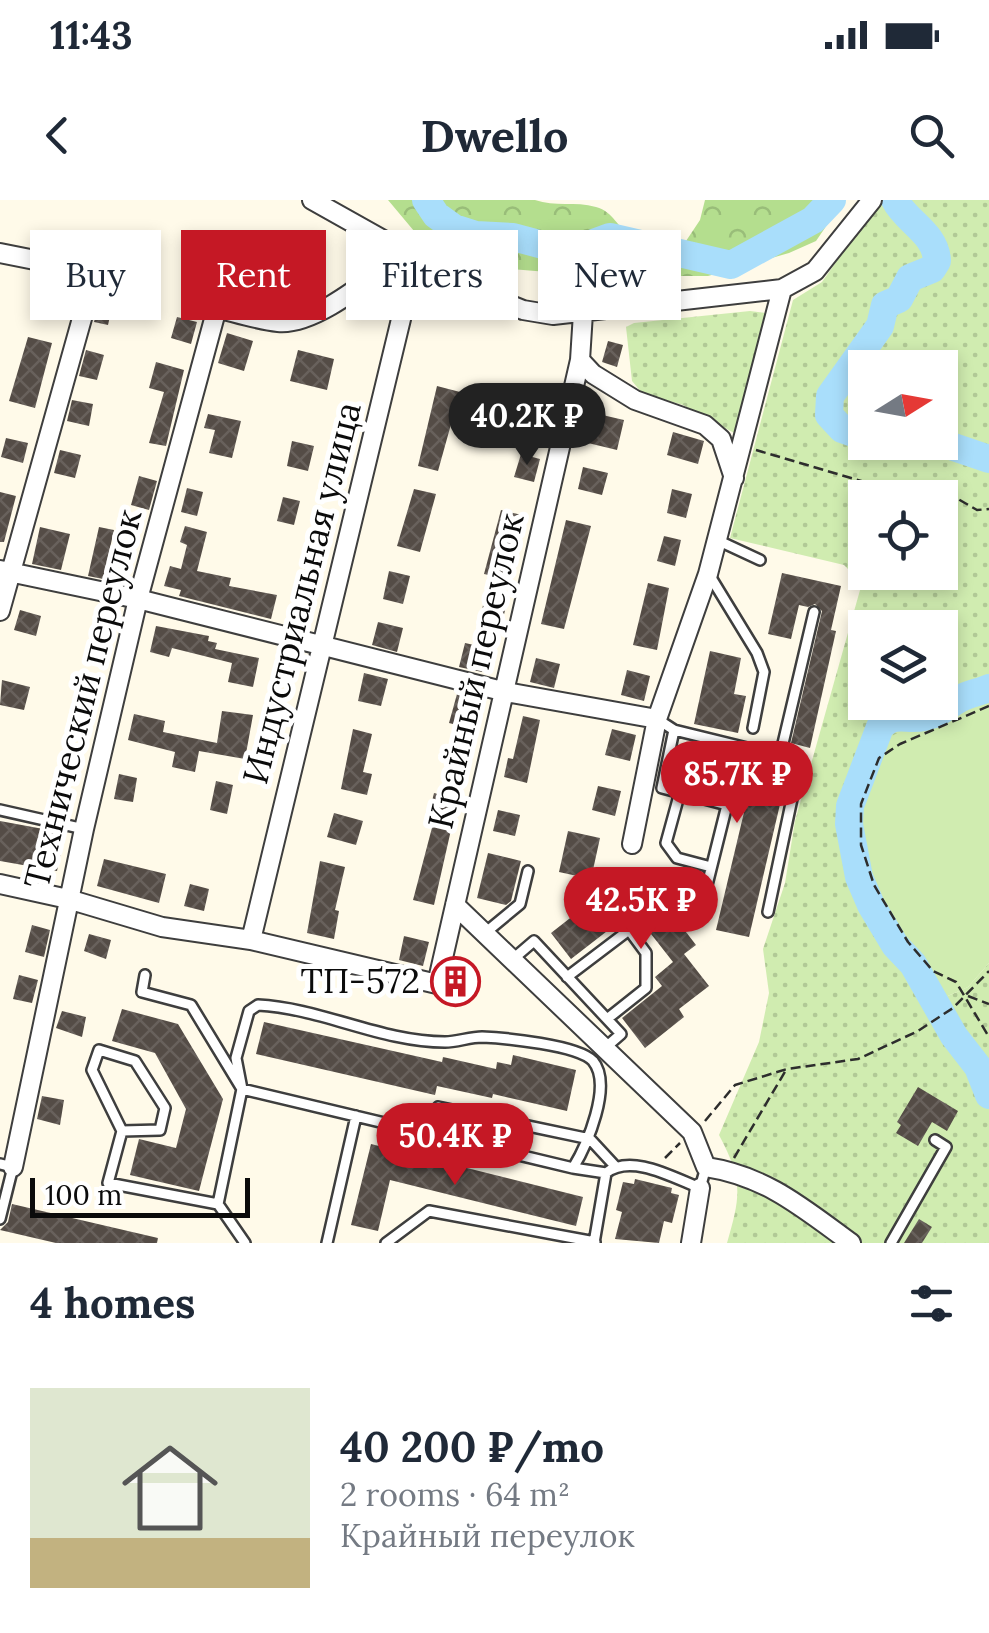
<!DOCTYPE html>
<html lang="en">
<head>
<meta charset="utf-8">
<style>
  :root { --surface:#fff; --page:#f2f2f3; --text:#1f2937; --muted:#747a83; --line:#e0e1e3; --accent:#c51825 }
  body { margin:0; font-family:Lora,serif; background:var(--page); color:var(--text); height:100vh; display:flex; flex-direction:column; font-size:38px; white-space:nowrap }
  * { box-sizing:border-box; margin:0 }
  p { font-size:32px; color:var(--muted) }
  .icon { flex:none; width:55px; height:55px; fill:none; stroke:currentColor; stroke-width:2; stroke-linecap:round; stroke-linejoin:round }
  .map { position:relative; height:1043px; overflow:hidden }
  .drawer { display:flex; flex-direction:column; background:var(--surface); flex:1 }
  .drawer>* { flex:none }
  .banner { position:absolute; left:30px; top:30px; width:930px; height:90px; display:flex; gap:20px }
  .needle { width:65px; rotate:79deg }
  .fabs { position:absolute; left:848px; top:150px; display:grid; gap:20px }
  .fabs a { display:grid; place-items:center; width:110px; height:110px; border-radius:0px; background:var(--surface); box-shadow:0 5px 15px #0003; font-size:50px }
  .scale { position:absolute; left:30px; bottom:25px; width:220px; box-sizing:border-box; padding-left:10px; border:5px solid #0b0b0b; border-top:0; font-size:28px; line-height:35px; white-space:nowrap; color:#0b0b0b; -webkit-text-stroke:8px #fff; paint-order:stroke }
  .price { position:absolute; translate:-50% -85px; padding:0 22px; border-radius:35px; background:var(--accent); color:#fff; font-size:32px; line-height:65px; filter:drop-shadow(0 2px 5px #0008) }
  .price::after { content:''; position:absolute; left:50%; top:60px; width:30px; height:22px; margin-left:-15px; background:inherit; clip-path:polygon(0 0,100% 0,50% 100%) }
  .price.selected { background:#222; color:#fff }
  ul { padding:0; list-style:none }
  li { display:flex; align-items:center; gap:30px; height:250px; padding:0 30px }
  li+li { border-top:2px solid var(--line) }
  li span { display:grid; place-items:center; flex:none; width:280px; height:200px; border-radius:0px; color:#555 }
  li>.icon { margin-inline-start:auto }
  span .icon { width:120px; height:120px; fill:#fffc; stroke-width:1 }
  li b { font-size:42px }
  h2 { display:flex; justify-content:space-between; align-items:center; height:120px; padding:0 30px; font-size:42px }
  .tag { padding:0 35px; border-radius:0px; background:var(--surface); box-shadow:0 5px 15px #0003; font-size:35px; line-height:90px }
  .tag.selected { background:var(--accent); color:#fff }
  .status { display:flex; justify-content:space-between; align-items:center; height:70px; padding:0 50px; background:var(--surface); direction:ltr }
  .status svg { height:28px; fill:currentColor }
  header { display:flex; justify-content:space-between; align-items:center; height:130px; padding:0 30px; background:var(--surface); font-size:45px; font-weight:700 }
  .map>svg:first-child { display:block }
  .grass { fill:url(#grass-dots); fill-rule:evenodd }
  .forest { fill:url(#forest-crowns) }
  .park { fill:#d0ecb0 }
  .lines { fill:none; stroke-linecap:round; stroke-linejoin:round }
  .river { stroke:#a9defb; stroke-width:28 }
  .building { fill:url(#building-cross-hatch) }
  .lane-casing { stroke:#3e3e3e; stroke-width:14 }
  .street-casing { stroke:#3e3e3e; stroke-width:22 }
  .path { stroke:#2d2d2d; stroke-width:2.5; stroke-dasharray:10 5; stroke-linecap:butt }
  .lane { stroke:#fff; stroke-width:9 }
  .street { stroke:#fff; stroke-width:18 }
  .labels { text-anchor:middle; stroke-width:10; stroke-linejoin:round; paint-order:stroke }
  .street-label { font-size:35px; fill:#0b0b0b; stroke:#fff }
  .poi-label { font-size:35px; fill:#0b0b0b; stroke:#fff; text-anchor:end }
</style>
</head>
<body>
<div class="status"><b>11:43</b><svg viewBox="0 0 49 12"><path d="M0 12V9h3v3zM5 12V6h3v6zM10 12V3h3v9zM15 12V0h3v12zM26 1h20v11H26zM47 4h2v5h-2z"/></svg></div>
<header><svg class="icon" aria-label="back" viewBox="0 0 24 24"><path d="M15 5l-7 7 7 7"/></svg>Dwello<svg class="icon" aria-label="search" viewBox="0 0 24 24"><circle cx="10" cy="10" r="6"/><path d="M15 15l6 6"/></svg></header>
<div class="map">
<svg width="989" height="1043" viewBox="0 0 989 1043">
  <defs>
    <pattern id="grass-dots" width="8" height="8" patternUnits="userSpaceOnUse" patternTransform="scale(2.5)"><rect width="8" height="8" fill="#d0ecb0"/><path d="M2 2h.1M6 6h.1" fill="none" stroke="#b1c996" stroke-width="1.8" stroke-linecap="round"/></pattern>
    <pattern id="forest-crowns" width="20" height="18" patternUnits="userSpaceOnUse" patternTransform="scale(2.5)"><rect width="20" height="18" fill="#b4de8e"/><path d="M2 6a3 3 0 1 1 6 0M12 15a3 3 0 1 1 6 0" fill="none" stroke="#99bd79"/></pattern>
    <pattern id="building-cross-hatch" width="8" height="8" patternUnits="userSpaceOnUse" patternTransform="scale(2.5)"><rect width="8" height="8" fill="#544c46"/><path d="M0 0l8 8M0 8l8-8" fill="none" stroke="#68615c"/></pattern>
  </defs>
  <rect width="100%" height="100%" fill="#fffae9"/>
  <path class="grass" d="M880,0H989V497L931,525L907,530L900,741L915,755L941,799L968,787L989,763V1043H727C741,995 743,980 719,935L759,842L769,793L763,749L785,683L795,621L862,383L844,365L730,338L793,100L822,82ZM865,168H940V242H865ZM865,298H940V372H865ZM865,428H940V502H865Z
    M750,111L765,113L767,119L736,234L683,205L642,193L632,181L626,127L634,123Z"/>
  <path class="forest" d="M388,0H535C555,7 575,1 596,7C614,12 617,28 632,36C647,44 670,43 686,41L700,20L705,0H844L816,41L789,53L708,76H680L626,61L584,75L511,69L442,49L414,31Z"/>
  <path class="park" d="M989,497V763L968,787L941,799C902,731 834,671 862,584C867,566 874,549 889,538C902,528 919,529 933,524C952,517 971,506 989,497Z"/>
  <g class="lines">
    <path class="river" d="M426,0L436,15L454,28L476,35L513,37L569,52L610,37L731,65L813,20L832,0
      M865,237L842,229L829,215L830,196L880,126L885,105L899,99L910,78L932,69L937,61C936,33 906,22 895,0
      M939,242L989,259
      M989,488C980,492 968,494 959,499C946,506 941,514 924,517C905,521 896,511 880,527L850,606L849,624L859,677L871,705L895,745L913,764L954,836L978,867L989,895"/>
  </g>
  <path class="building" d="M38,92L65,99L60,115L34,108Z
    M100,99L113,103L108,125L94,122Z
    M177,117L197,122L191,144L171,138Z
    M227,133L253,141L244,171L218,163Z
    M28,137L52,143L35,208L9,201Z
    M608,141L623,145L617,167L602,162Z
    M86,150L104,155L97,180L79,176Z
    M298,150L334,159L327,190L290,181Z
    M156,162L184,170L166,246L149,243L164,192L149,188Z
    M437,186L460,192L438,271L418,266Z
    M72,200L93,204L89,226L67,221Z
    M527,204L549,210L544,231L521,226Z
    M208,214L241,221L232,258L209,253L215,230L204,228Z
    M598,214L624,220L617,250L588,243L593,221L596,222Z
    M673,232L704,241L698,264L667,255Z
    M6,238L28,243L23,263L1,257Z
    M292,241L314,246L308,271L287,266Z
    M60,250L81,255L75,278L54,273Z
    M521,254L540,259L534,282L514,277Z
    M583,267L608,273L602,295L578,289Z
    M139,276L157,281L149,310L131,305Z
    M187,288L203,292L197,316L181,312Z
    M414,289L436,294L420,352L397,346Z
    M672,289L692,294L686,318L667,313Z
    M0,292L16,296L4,342H0Z
    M283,297L300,301L294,325L277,321Z
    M501,310L526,316L511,380L484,374Z
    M566,320L591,326L564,429L541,424Z
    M185,326L207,332L197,371L231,378L229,386L277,395L271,419L179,396L181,390L164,386L170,366L181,369L187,345L180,342Z
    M40,327L70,334L61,370L32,364Z
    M99,327L114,330L103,379L88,376Z
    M664,336L681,340L675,366L657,361Z
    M389,371L410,376L403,404L383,399Z
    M782,373L841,386L831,430L836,431L810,548L791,543L822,411L815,404L808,407L799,405L791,439L768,434Z
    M648,383L669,388L657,450L633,445Z
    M485,397L507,402L501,427L479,422Z
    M20,410L41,416L36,436L14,430Z
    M378,422L403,428L397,452L372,445Z
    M156,426L209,436L208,441L217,443L215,449L259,458L253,487L228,482L232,463L172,448L169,457L150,452Z
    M465,443L488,448L482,472L459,467Z
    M710,451L741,458L734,494L746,496L738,533L694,524Z
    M536,458L560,464L554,488L530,482Z
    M627,470L650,476L644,501L621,495Z
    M364,473L388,479L381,506L358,501Z
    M2,480L30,487L24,510L0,505Z
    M457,494L484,500L477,530L449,523Z
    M222,511L253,515L245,559L199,551L195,572L172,567L175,552L128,540L134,514L165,521L163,532L217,543Z
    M523,516L540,520L527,583L504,577L508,558L513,559Z
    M353,529L372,534L363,572L372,574L367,595L341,589Z
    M612,529L636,535L630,561L605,555Z
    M680,546L778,569L771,598L781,600L749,737L716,730L746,604L672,582Z
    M452,550L473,555L469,573L447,567Z
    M119,574L137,578L133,602L114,599Z
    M216,581L233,585L227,614L210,610Z
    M598,586L621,591L615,616L592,610Z
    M434,593L458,599L434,705L413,700L434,620L428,618Z
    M498,610L520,615L515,636L493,631Z
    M334,613L363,621L356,645L327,637Z
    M0,621L65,633L57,671L0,661Z
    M568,631L600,638L591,679L559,672Z
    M488,653L521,661L511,701L506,705L477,698Z
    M104,659L166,674L159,703L97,686Z
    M320,661L345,667L335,710L339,711L334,739L307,733Z
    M624,676L628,682L635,677L641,684L646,680L696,745L684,754L709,786L679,809L684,817L645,848L622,818L662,786L655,777L673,762L633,711L571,759L551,733Z
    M190,684L209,689L204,711L184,706Z
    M32,725L50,730L44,757L25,752Z
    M89,734L111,740L106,759L84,751Z
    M404,736L429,742L423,766L399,760Z
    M19,775L38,780L32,803L13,799Z
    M122,809L178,824L223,899L199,991L130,975L139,939L176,948L186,909L155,853L112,841Z
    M62,811L86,817L82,837L56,828Z
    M264,822L442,862L443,857L496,869L497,862L511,865L513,855L576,870L567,911L493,894L492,898L437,886L435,895L256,854Z
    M918,887L958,911L947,931L932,922L918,946L896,933L901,925L897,922Z
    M42,896L64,900L60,925L37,919Z
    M371,944L583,997L576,1026L390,980L378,1031L351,1025Z
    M635,979L672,988L671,993L679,995L672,1023L664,1021L659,1043L615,1039L622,1012L616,1010L623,982L634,984Z
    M12,1004L158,1038L157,1043H56L0,1030L8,1022Z
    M919,1019L932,1027L922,1043H904Z"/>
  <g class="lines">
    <defs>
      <path id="lane" d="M717,340L760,360
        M710,376L757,453L764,472L753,528
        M657,519L674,530L800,561L768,712
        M674,530L662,588L727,605L701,709
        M780,556L814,412
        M680,592L666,643L677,658L711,667
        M0,610L84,629
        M485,733L520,704L528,671
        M513,759L534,741L621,834L606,847
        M145,775L142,792L191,805L242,889L573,968L606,973C631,953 674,978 700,988L706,967
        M567,777L629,730L646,753V788L607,819
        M438,907L590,939L615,966
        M122,931L160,930L165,908L135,861L99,850L92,870L122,931L108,983L218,1004L245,1043
        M0,964L13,967L0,1019
        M218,1004L242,889L236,858L249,811L258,805C321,808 381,842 445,842C457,842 470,837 482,837C505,838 578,845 593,861C613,885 587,945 573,968
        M327,1043L356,916
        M386,1043L429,1011L595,1042
        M594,1043L606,973
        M891,1043L946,947L935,940"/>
      <path id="street" d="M312,0L469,88L523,110L553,115L782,89L815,71L872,0
        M0,53L95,72L0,411
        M580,160L593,174L635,200L705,225L721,239L734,278
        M0,370L138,399L506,492L657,519
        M632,644L657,519L708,374L782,89
        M0,684L68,699L162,727L251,740L437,784L580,160L583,113
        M455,705L692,932L706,967C766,976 803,1008 851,1043
        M251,740L402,115L426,64
        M13,967L84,629L138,399L217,108C237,113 258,120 278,122C317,126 376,73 407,52
        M691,1043L700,988"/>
    </defs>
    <use href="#lane" class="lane-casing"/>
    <use href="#street" class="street-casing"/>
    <path class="path" d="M756,250L868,283L900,285L958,299L977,310L989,309
      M989,506L900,544L879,558L861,604V645L874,685L908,742L933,771L956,782L989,837
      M968,796L989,804
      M705,921L735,885L787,869L858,859L918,831L953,808L989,771
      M665,958L680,943
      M734,958L786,870"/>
    <use href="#lane" class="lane"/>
    <use href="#street" class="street"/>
  </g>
  <defs>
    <symbol id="building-ring" viewBox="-11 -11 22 22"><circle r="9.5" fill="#fff" stroke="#c51825" stroke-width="1.5"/><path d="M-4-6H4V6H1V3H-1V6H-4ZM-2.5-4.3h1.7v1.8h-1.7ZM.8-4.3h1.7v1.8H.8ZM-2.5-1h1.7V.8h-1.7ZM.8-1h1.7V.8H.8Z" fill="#c51825"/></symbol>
  </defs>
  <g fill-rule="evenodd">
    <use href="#building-ring" x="428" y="754" width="55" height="55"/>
  </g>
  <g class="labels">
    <g class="street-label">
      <text transform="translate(302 393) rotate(-76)" y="12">Индустриальная улица</text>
      <text transform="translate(476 471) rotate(-77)" y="12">Крайный переулок</text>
      <text transform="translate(83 499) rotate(-76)" y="12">Технический переулок</text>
    </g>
    <g class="poi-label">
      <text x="420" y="793">ТП-572</text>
    </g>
  </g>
</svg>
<div class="fabs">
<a><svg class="needle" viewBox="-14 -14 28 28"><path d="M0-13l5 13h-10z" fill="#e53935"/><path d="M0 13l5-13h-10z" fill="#747a83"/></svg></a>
<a><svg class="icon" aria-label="locate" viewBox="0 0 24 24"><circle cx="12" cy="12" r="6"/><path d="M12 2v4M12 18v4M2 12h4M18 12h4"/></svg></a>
<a><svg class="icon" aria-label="layers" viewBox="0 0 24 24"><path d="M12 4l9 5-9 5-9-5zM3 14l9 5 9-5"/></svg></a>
</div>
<div class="scale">100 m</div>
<b class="price selected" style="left:527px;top:268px">40.2K ₽</b>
<b class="price" style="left:737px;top:626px">85.7K ₽</b>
<b class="price" style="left:641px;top:752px">42.5K ₽</b>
<b class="price" style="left:455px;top:988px">50.4K ₽</b>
<div class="banner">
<a class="tag">Buy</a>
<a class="tag selected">Rent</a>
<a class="tag">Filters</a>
<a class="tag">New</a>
</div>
</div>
<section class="drawer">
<h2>4 homes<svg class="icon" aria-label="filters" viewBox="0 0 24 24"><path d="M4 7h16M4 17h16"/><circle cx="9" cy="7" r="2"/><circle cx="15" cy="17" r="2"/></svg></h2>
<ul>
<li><span style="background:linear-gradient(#dfe7d0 75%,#c2b280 0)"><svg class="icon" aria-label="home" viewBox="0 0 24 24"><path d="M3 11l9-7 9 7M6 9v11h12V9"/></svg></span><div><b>40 200 ₽/mo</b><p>2 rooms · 64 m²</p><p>Крайный переулок</p></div></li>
</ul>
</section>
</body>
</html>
